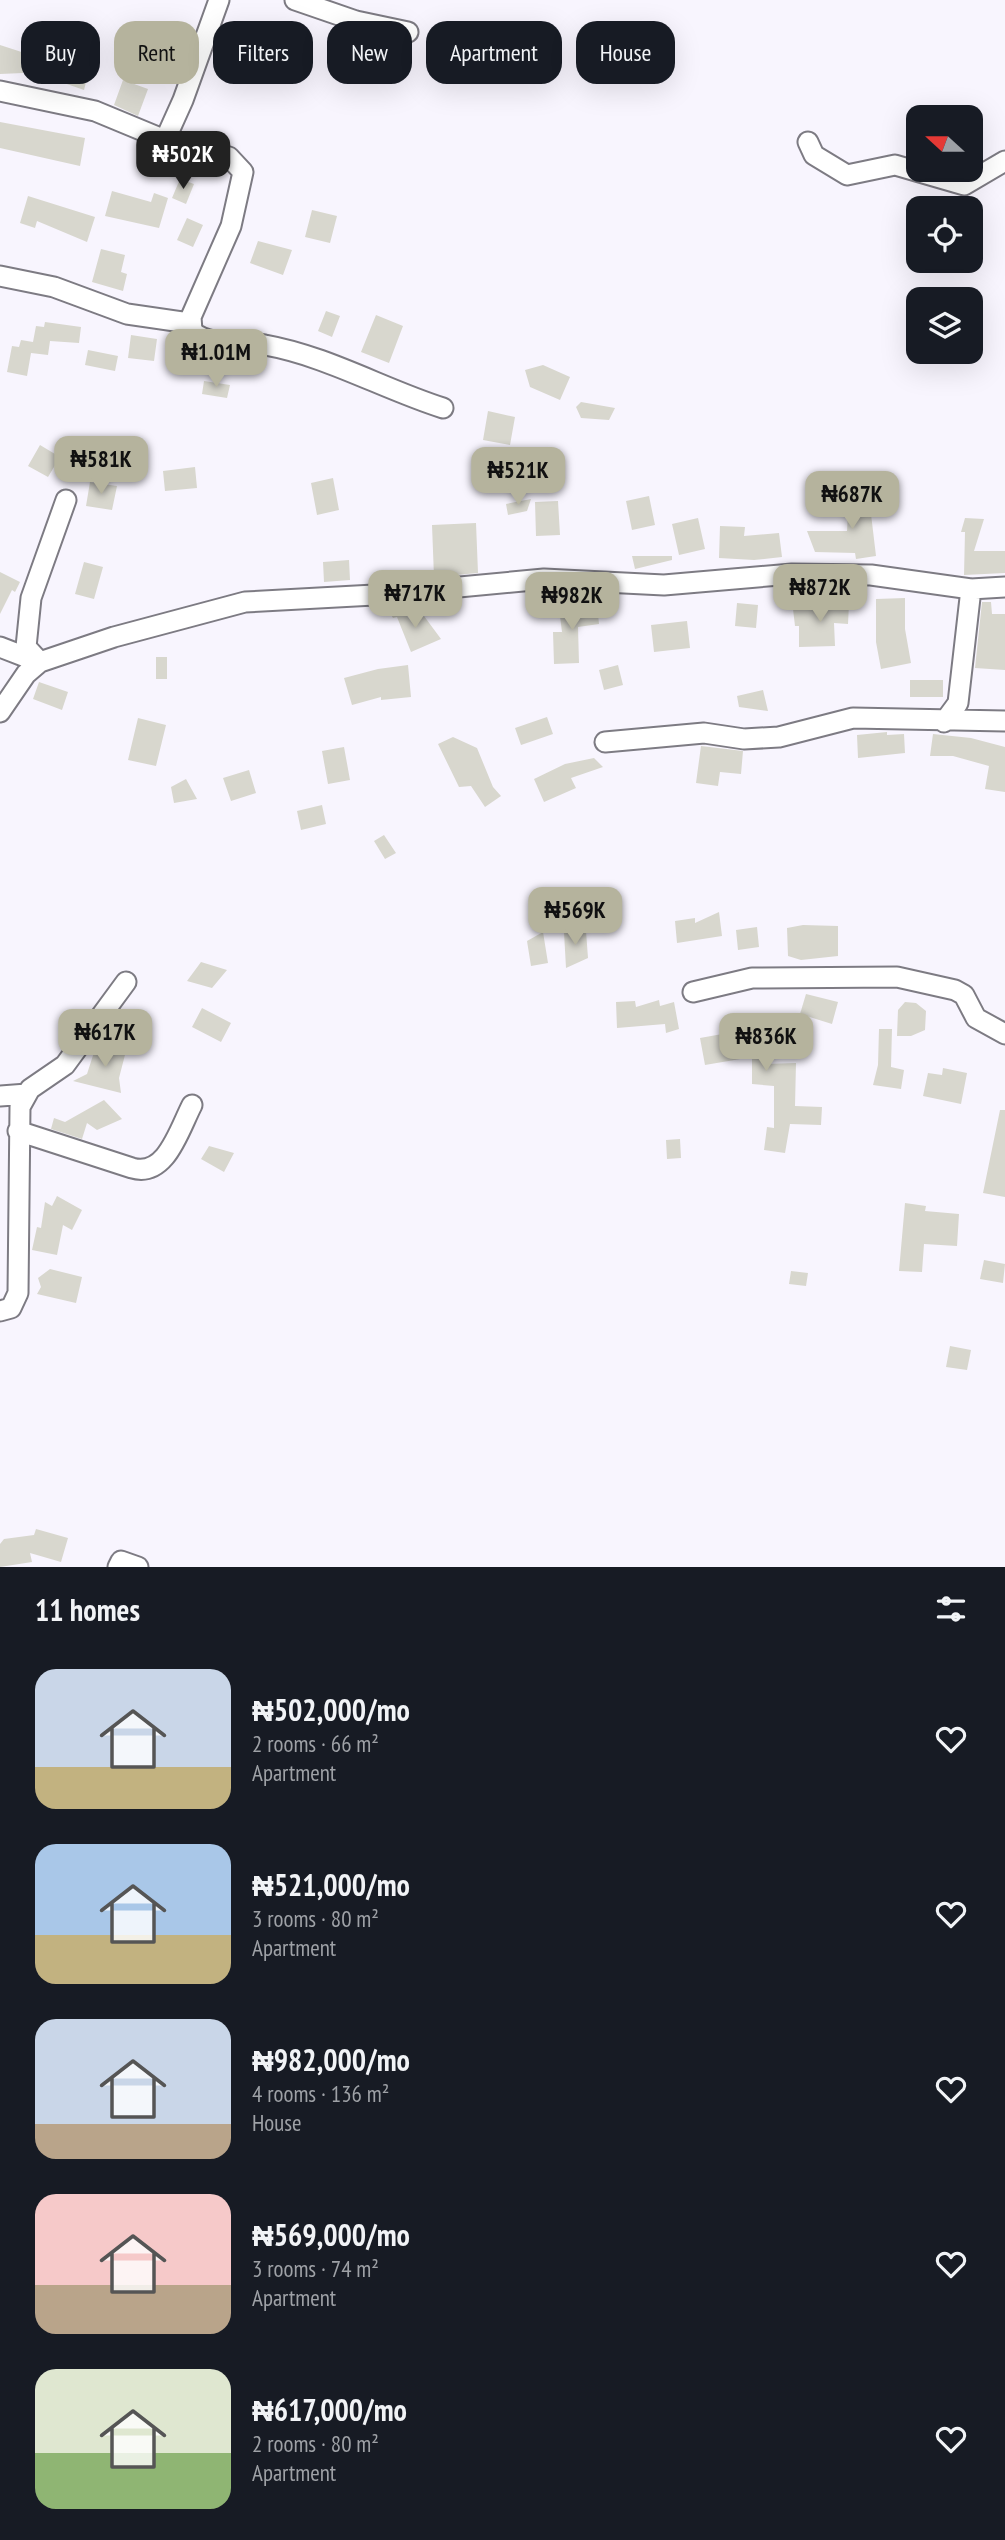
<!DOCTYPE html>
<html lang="en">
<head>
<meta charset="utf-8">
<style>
  :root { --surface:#171b24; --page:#242831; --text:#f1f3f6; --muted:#9ea1a6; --accent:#b5b39d }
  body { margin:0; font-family:"PT Sans Narrow",sans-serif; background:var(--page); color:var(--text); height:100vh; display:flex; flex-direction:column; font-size:26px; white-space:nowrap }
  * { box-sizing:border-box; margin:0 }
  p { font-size:23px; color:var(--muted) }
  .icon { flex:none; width:38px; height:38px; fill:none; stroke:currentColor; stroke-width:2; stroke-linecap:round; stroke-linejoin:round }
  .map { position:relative; height:1567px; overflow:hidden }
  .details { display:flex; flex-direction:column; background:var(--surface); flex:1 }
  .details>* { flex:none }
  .guide { position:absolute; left:21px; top:21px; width:964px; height:63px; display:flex; gap:14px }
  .needle { width:46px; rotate:291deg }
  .fabs { position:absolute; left:906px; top:105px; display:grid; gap:14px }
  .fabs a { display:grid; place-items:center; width:77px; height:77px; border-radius:14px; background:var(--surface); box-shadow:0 7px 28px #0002; font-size:35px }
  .price { position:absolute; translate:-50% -60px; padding:0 16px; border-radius:14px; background:var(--accent); color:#111; font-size:23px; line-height:46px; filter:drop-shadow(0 2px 4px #0008) }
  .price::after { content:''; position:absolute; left:50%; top:42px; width:21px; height:16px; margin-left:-10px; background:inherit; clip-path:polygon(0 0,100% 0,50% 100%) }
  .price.active { background:#222; color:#fff }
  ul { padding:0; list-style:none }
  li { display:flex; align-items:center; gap:21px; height:175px; padding:0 35px }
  li span { display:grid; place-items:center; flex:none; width:196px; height:140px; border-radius:21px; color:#555 }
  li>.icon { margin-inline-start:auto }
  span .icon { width:84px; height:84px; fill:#fffc; stroke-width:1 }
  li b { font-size:30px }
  h2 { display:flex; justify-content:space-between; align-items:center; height:84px; padding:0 35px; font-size:30px }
  .tag { padding:0 24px; border-radius:21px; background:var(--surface); box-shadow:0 7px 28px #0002; font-size:24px; line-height:63px }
  .tag.active { background:var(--accent); color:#111 }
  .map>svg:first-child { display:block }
  .building { fill:#d8d7ce }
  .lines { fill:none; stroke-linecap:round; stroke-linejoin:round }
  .minor-casing { stroke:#7d7b83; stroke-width:23 }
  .minor { stroke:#fff; stroke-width:19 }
</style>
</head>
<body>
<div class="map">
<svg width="1005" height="1567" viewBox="0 0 1005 1567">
  <rect width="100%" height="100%" fill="#f8f5fe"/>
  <path class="building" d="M0,45L40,58L42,51L72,60L74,52L91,63L84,90L24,69L23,73L0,74Z
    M123,80L148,89L138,116L114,105Z
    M0,122L85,138L80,166L0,148Z
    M180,179L194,184L186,204L172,198Z
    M112,191L151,202L154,193L168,198L159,228L105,216Z
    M28,196L95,217L87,242L37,221L35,228L20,223Z
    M312,210L337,216L330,243L305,237Z
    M187,218L203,225L193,247L177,240Z
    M258,241L292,250L283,275L250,263Z
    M101,249L125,255L121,272L127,274L123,291L92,282Z
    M326,311L340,316L332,337L318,331Z
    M376,315L403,326L389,363L361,352Z
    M45,322L81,327L79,343L50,341L48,355L31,353L27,376L7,372L12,346L19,347L21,340L33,342L36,326L44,327Z
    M131,335L157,339L154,361L128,358Z
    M88,350L118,356L115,371L85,365Z
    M543,365L570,377L560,400L530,387L525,370Z
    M204,381L230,385L227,398L202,394Z
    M581,402L615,408L609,420L581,418L576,407Z
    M488,411L515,417L510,445L483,440Z
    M40,445L60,457L48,477L28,466Z
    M195,467L197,488L165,491L163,471Z
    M333,478L339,510L317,515L311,483Z
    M90,482L117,486L112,510L86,506Z
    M649,496L655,525L632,530L626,501Z
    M849,497L883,498L882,515L871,514L876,556L856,559L855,553L815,552L807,531H847Z
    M531,499L527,511L508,515L506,504Z
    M558,501L560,535L536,536L535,502Z
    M698,518L705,549L679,555L672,524Z
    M965,518L984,519L974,551H1005V573L964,575L965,532H961Z
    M476,523L478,573L434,577L432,525Z
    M720,526L745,527L744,536L779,533L782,557L754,560L719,558Z
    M632,556H672V560L635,569Z
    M349,560L350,580L324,582L323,562Z
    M84,562L103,567L94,599L75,594Z
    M0,572L20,582L15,592L12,590L0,614Z
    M905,598V629L911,663L881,669L876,642V599Z
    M982,602H991L992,614H1005V670L975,668Z
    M737,603L758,605L756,628L735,626Z
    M597,604L599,624L578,627L579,663L554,664L553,632H562L559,608Z
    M836,604H849L848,624L834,623L835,646L799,647V626H795L793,609Z
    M398,605L412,622L424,616L441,639L411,652L397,617L393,618L387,608Z
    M687,621L690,648L654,652L651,625Z
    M156,657H167V679H156Z
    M408,665L411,697L381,700V697L352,705L344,678L378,669Z
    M618,665L623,685L604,690L599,670Z
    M910,680H943V697H910Z
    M39,682L68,692L62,710L33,699Z
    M763,690L768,711L739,707L737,696Z
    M547,717L553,734L521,745L515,728Z
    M138,718L166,725L156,766L128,760Z
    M887,732V735L904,734L905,753L858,758L857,735Z
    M933,734L971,738L1005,747V792L985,789L989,766L953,756H930Z
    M453,737L477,748L493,787L501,796L485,807L471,786L459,787L438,744Z
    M701,746L743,751L741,774L720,772L718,786L696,783Z
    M344,747L350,780L328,784L322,751Z
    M594,758L603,767L571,778L576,788L544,802L534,779L565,764Z
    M249,770L256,793L231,801L223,778Z
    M186,779L197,799L174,803L171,787Z
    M322,805L326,824L301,830L297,811Z
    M384,835L396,853L385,859L374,841Z
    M719,912L722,936L677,943L675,921L695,918V923Z
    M803,925L838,926V956L801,960L788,956L787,928Z
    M757,927L759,947L738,950L736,930Z
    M586,931L588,958L566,968L564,932Z
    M543,932L548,963L531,966L527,941Z
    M201,962L227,970L212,988L187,981Z
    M806,994L838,1002L832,1024L800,1014Z
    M659,1000L660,1006L674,1002L679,1029L666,1033L665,1024L617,1028L616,1002L635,1001L636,1007Z
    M905,1002L916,1003L926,1011L925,1030L911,1036H897L898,1010Z
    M202,1008L231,1023L221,1042L192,1027Z
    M122,1009L148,1021L142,1039L115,1027Z
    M771,1018L799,1023L795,1046L762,1040L764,1064L796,1063L795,1106L822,1107L821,1125L790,1124L785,1153L764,1150L767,1127L774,1128V1086L752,1084V1057L705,1065L700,1038L739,1031L738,1025L771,1021Z
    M879,1029H892L891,1067L904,1070L901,1089L873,1085L878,1065Z
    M97,1043L126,1051L119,1078L121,1093L73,1081L87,1074Z
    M943,1068L967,1073L961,1104L923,1096L928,1073L942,1075Z
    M104,1100L122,1119L97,1130L87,1123L82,1139L51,1129L54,1118L65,1122Z
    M1000,1110H1005V1197L983,1193Z
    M680,1139L681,1158L667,1159L666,1140Z
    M209,1146L234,1153L224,1172L201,1159Z
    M57,1196L82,1210L72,1230L63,1225L57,1255L32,1250L37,1227L41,1228L45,1202L52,1206Z
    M905,1203L926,1206L925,1211L959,1214L957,1246L924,1244L922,1272L899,1271Z
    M984,1260L1005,1264L1003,1283L980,1279Z
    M50,1269L82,1277L76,1303L37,1294L41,1287L38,1278Z
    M791,1271L808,1273L806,1286L789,1284Z
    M950,1346L971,1350L967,1370L946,1367Z
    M36,1529L68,1538L61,1562L30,1553L32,1562L0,1567V1544L4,1539L34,1535Z"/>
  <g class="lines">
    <defs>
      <path id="minor" d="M219,0L183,100L165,140L229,157L243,172L231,226L191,317L192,331C211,348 241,340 265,345C327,356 383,389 443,408
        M295,0L356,21L408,32
        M0,91L95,111L165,140
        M808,142L814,155L847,175L895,165L964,185L1005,161
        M0,276L54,287L127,314L189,323
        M0,647L36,661
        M40,662L26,647L31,598L66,500
        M0,712L26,674L40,662L114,637L245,602L374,595L544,579L664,585L792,574L871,575L971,589L1005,587
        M944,722L958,703L971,589
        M605,742L704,733L744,739L779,737L853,718L1005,721
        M693,992L752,978L897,977L955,990L964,995L976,1018L1005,1034
        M0,1096L27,1094
        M18,1131L132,1168C166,1178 179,1130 192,1105
        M0,1311L11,1308L18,1293L20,1107L30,1089L65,1065L126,982
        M118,1567L121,1561L138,1567"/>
    </defs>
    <use href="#minor" class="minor-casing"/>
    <use href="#minor" class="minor"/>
  </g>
</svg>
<div class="fabs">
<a><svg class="needle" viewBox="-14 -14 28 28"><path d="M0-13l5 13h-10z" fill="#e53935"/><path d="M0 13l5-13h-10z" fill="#9ea1a6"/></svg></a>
<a><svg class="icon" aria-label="locate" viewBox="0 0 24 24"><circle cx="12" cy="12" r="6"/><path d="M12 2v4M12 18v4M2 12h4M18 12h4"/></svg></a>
<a><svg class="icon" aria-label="layers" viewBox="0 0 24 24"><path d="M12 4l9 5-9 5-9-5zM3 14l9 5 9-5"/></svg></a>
</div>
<b class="price active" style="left:183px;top:191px">₦502K</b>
<b class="price" style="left:216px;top:389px">₦1.01M</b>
<b class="price" style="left:101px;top:496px">₦581K</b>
<b class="price" style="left:518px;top:507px">₦521K</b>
<b class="price" style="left:852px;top:531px">₦687K</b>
<b class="price" style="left:820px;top:624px">₦872K</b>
<b class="price" style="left:415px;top:630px">₦717K</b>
<b class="price" style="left:572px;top:632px">₦982K</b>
<b class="price" style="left:575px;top:947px">₦569K</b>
<b class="price" style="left:105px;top:1069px">₦617K</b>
<b class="price" style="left:766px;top:1073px">₦836K</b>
<div class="guide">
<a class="tag">Buy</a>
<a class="tag active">Rent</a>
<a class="tag">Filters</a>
<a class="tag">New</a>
<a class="tag">Apartment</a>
<a class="tag">House</a>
</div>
</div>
<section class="details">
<h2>11 homes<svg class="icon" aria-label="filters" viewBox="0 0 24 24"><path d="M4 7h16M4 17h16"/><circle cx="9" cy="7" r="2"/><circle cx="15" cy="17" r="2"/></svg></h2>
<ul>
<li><span style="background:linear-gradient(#c9d6e8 70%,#c2b280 0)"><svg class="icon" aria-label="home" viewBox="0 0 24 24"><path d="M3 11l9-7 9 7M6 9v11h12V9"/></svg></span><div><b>₦502,000/mo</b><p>2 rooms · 66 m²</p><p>Apartment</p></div><svg class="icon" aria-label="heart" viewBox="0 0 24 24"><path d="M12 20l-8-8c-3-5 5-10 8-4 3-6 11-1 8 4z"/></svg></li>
<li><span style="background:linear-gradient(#a9c7e8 65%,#c2b280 0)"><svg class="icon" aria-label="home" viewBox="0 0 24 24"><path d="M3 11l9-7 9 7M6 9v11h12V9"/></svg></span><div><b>₦521,000/mo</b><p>3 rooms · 80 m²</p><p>Apartment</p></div><svg class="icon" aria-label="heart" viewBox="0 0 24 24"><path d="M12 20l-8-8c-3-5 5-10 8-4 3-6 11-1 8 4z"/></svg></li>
<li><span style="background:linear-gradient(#c9d6e8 75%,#b9a48a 0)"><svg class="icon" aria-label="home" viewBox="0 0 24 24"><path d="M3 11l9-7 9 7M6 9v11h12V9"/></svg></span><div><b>₦982,000/mo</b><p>4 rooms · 136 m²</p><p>House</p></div><svg class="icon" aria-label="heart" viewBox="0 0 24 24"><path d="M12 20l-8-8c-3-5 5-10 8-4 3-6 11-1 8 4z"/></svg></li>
<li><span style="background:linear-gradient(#f6c9c9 65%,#b9a48a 0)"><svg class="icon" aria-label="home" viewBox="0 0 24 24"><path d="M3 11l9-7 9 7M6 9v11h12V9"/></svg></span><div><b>₦569,000/mo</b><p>3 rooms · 74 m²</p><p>Apartment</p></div><svg class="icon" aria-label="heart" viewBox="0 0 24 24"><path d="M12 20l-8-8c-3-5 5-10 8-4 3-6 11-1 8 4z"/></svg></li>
<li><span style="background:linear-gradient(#dfe7d0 60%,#8fb573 0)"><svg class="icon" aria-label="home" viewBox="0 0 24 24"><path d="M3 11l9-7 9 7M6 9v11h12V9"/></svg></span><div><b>₦617,000/mo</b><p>2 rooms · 80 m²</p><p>Apartment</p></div><svg class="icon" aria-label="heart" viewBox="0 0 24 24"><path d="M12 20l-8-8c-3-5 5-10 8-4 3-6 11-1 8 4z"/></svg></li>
</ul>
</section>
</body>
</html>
